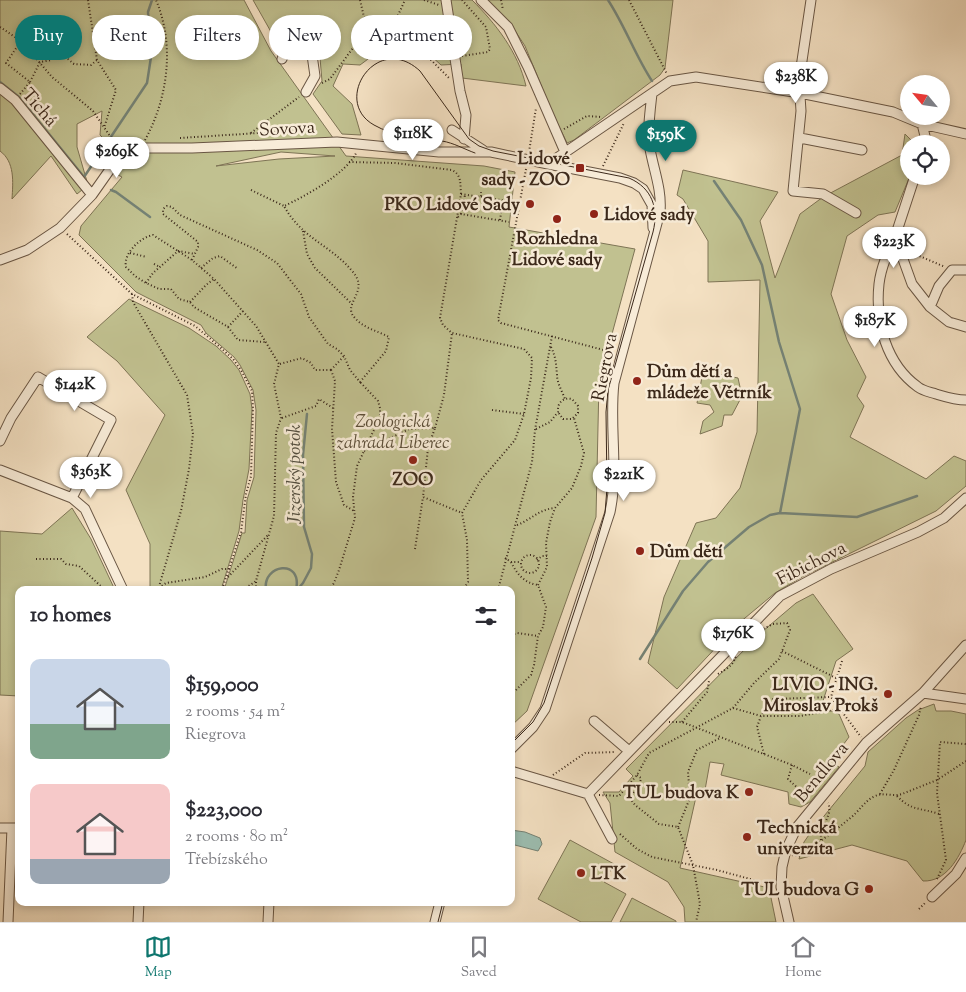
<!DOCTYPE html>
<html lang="en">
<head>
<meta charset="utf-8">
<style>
  :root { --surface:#fff; --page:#f2f2f3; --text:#2b2b33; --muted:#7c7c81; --line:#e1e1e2; --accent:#0f766e }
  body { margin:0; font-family:"Sorts Mill Goudy",serif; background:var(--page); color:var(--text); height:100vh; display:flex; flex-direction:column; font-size:19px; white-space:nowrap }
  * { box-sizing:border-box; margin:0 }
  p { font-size:16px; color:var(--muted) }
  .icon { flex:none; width:28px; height:28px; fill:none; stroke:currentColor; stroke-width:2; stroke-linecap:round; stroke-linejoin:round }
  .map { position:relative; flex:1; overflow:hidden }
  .panel { position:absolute; left:15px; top:586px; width:500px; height:320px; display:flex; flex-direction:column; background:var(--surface); border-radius:10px; box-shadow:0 2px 8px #0003 }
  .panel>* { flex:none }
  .top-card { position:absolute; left:15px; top:15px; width:500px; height:45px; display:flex; gap:10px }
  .needle { width:32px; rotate:299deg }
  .buttons { position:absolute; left:900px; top:75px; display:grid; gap:10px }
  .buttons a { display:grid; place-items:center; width:50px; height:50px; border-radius:50%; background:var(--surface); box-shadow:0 2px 8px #0003; font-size:25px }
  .price { position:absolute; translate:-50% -42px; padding:0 11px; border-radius:18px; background:#fff; color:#222; font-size:16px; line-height:32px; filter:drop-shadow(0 1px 2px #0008) }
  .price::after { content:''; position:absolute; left:50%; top:30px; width:15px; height:11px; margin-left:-8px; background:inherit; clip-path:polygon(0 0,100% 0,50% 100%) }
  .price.on { background:var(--accent); color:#fff }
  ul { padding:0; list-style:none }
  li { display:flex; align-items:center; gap:15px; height:125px; padding:0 15px }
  li span { display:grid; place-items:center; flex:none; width:140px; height:100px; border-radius:10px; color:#555 }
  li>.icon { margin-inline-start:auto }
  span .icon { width:60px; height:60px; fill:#fffc; stroke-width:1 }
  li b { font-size:21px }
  h2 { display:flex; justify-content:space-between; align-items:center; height:60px; padding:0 15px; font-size:21px }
  .tag { padding:0 18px; border-radius:22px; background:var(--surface); box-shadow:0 2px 8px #0003; font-size:18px; line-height:45px }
  .tag.on { background:var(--accent); color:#fff }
  .tabs { display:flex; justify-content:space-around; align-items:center; height:70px; border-top:1px solid var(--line); background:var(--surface); font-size:14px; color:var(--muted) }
  .tabs a { display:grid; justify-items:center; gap:2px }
  .tabs .on { color:var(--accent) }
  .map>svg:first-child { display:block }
  .green { fill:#c1c190; stroke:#7e7455; fill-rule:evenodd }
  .water { fill:#9cbeb1; stroke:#758275 }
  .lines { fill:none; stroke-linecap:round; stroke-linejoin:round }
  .stream { stroke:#758275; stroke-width:2.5 }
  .minor-casing { stroke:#695644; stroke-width:11 }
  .path { stroke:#3b281a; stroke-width:2; stroke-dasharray:1 2.5; stroke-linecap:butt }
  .minor { stroke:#f8ecd8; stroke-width:9 }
  .tram { stroke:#3b281a; stroke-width:1 }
  .poi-dot { fill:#8f2418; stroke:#f8ecd8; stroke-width:2 }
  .labels { text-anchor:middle; stroke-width:5; stroke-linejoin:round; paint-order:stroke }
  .street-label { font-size:18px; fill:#3b281a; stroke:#f8ecd8 }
  .poi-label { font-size:18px; font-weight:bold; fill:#3b281a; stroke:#f8ecd8; text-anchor:end }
  .park-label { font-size:18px; font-style:italic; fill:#5c4e38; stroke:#f8ecd8 }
  .water-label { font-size:19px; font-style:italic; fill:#534e40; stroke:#f8ecd8 }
</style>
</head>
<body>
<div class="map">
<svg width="966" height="922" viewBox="0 0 966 922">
  <rect width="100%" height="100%" fill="#f4e1c3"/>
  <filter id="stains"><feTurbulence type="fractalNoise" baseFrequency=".004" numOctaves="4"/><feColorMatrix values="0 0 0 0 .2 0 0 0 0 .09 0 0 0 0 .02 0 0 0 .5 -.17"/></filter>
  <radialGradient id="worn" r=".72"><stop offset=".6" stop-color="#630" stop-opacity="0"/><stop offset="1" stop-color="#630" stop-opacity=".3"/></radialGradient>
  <path class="green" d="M0,0H244L271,51L346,156L484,166L515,172L509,227L635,249L599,382L596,517L527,711L511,726V590H224L242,533H245L247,500L254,477L256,410L253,390L240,365L234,357L206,333L201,325L136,292L79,235L81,226L122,177L116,174V151L100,135L102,111L77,124V147L88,185L77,194L51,156L12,199C13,182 15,162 0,151ZM281,152L335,156L279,159L216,166Z
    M253,0H472C496,24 518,52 526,86L462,78L461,64L441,65L419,45L388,32L391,42L360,65L343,64L333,86L352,104L361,135L342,134L313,94L322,81L319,46L300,28L279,46Z
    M487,0H673L665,68L660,75L574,140L567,143L552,112L525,46L510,23Z
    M905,134L915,144H909L910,176L895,212L878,215L847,236L831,294L847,340L866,377L857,396L864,406L850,437L926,479L954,456L966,461V486L936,511L802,577L775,593L739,623L677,689L648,663L664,597L696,523L716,518L740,488L757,432L760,280L708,282V241L683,199L677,195L683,170L778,192L760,221L775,278L800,214L823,197L902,155Z
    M129,299L189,328L216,346L231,360L239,370L250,394L252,409L249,469L243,500L239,531L221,590H150V544L126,490L165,415L117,361L87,337Z
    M718,374L738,378L742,396L732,415H724L722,426L700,434L703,421L714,412L710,405L697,403L702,377L711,378Z
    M72,508L91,539L115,590H19V696L0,695V531L42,534Z
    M813,594L853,649L836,661L821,707L839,714L849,737L831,761L839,767L810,802L801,807L789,804L788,792L721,775L724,764L710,762L705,790L698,788L680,868L769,888L776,922H685L684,907L668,882L615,852L610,803L603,792H619L633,776L626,769L763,631L796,603Z
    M934,704L936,711H951L966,714V840C959,858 946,882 923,881L907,861L852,845L799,859L804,842L811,832L865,766L868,752L906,718L918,710Z
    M570,840L614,864L604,882L626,894L611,922H581L538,899Z
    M632,898L676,921V922H620Z"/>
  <path class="water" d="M511,830L525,832L540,838L542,844L538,851L511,844Z"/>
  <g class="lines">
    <path class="stream" d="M608,0C625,26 635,55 652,81
      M0,82L19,97L84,177L147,83L151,57L148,12L152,0
      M111,190L116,192L150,217
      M780,513L857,517L917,496
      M266,590C262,564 303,558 296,590
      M297,590L303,583L311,568L312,554L304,527L303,455L307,414
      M640,659L683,591L708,562L749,527L770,515L780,513L800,409L779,342L762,265L741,220L714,181"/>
    <defs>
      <path id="minor" d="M446,0L460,91L466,115L464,139
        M481,0L508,27L528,67L565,152
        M811,0L799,81L801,111L793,191L823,194L856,213
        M282,59L287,46L295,40L303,43L312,55L315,76L306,92
        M0,88L15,100L92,195
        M922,124L927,144
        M452,130L483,150
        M800,138L862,150
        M548,164L620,178L634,183L643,189L652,205L653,228
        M915,176L895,237L912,284L930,307L949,322L966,327
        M895,237C888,252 881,267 879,284C875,322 886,364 918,387C923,391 930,392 936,394C946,397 955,400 966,400
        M0,260L27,250L60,228L92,195L118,158L131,150L139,148H192L337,142L439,152H491L548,164L670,81L696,77L800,93L893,112L922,124L966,134
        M930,307L939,286L952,270H966
        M0,441L11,418L38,377L111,420L72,498
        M0,470L72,498L85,509L123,590
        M923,693L966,699
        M594,721L629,751
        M511,749L533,727L545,709L610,512C619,470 609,426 614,383L660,212C662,190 654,171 650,149C647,132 650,111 652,94
        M511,771L588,794L780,596L831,569L918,532L944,518L966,498
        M588,794L612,839
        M0,828H19
        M932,897L956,874L966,858
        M8,922L12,828
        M138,922L139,902
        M268,922L269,902
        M435,922L440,902
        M789,922L781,887L782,867L786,850L797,827L866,743L923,693L966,645"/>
    </defs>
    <use href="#minor" class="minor-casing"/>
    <path class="path" d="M88,0L97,60L116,90L104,128
      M360,0L364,17L377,31L423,52L449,78
      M424,0L439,5
      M501,0L503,10
      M629,0L667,74
      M395,22L405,0
      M0,27L21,41L52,77L93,111L112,139L123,145
      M462,56L488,52L490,49L486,27L462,0
      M30,82L40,62L52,60V55L48,50V47L52,46L74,64L91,65L97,60
      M322,83L330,79L370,25
      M20,94L30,82L6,63L21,41
      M564,129L587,116L601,117
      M251,133L299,97
      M180,138L306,130L317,134
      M145,140C168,98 175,45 156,0
      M529,152L536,108
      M349,162L395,163L452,170C462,175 460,184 461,194L440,318L443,325L452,333L524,349L532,358L531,378L524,414L515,440L481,480L462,513L467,540L468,582L463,590
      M603,166L624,123
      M526,169L498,320L501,323L615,353
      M251,190L284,206
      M461,194L481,197V192
      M481,197L507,201
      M461,214L465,195
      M458,217L461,214L509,222
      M500,220L503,200
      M303,231L307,254L315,268L351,303
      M67,234L132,294L195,326L220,347L233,359L241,370L252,391L253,408L251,476L246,494L241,532L222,590
      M910,252L945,267
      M130,253L147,257
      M192,260L198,247V242L163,214V209L167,206L172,207L180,215L257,250L277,263L301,294L309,317L328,344L337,349L344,356L350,370L360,382L386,351L389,337C378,331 363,328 355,318C341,304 370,292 353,272C331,245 302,239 284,206C304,197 347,173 356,153
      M154,264L160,267
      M201,268L213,258L220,256L238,269
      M146,283L153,273L178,251L195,254
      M132,294L133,302L187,395L193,434L189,469L181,511L158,590
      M190,302L206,285L214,279
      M228,327L243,311
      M551,347C556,357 556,364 557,375C557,383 562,391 565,399
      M280,364L302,358L311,363L315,370H331
      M331,370L335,381L332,429L336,482L344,505L354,511
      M331,370L344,356
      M492,410L524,414
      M282,418L316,406L319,399L333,408
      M435,428L444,395L452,333
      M536,429L550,422L558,412C557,403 563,397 572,399L578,406V413L572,419H563L558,412
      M364,451L409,429L435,428L428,448L423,497L462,513
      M517,525C531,520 539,509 555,508
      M415,549L423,497
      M521 564a9 9 0 1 1 18 0a9 9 0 1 1-18 0Z
      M505,558L511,562H521
      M36,559H61L66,564L79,566L105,590
      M537,560L542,556H547
      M511,562C517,574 524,583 538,585
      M228,577L268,535
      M538,585L547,567L546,543L550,522L555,508L572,488L581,466L584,453L574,418
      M159,588L166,583L205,577L222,569H230
      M243,590L256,581
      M256,590V581L274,516L276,433L281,418L274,384L279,364L256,326L214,279L192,260L153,235C141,237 123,253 126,267L135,276L146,283L159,289H171L179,299L190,302L194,307L228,327L238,340L265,342
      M329,590L334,583L339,570L355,518L353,497L357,466L380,417V408L378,401L360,382
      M498,590L532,462L535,430L552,336
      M511,635L517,633L538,636
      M782,651L836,678
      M842,661L831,697L861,737
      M718,674C727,669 734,665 736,655
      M511,695L531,675L534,665L538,636L543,627L546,607L538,585
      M733,708L761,716H800L839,709
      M669,722H682L792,765L810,774
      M682,722L707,692L709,681
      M764,754L757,727L761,716L773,699L831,697
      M792,765L788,779L805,795L808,802
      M553,775L585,753L616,752
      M637,775L641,778L640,783L630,798L635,805L659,824L678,827L693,865L700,904L696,922
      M880,794L894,770L919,715L921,706
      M599,795L619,796L637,775L649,753L733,708L754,683L779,659L790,630L787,623L773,624L759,631
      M897,796C911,811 922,808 939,814
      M678,827L690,798L688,772L697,750L720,738
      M620,834L637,849L652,857L717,870L772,885
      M821,840C819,826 834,815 828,803
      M792,855L799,856L806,852C820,841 835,831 849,819C859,812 864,801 875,796C884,792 893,797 902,794L937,780L966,761
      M937,879L946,860L937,793L940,742L966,744
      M919,909L926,902"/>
    <use href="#minor" class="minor"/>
    <path class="tram" d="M475,153C464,149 454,143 442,141C422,137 392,136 374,125C331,101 377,31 420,71L469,139L479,146L493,151L629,178C652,188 659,208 653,232L608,390L606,412L607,488L605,513L592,558L544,703L533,722L511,744
      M438,922L443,902"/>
  </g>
  <g class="poi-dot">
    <rect x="575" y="163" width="10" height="10" rx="2.5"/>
    <circle cx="530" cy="204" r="5"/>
    <circle cx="594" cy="214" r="5"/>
    <circle cx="557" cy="219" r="5"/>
    <circle cx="637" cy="381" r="5"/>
    <circle cx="413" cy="460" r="5"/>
    <circle cx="640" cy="551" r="5"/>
    <circle cx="888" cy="694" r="5"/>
    <circle cx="749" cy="792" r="5"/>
    <circle cx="747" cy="837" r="5"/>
    <circle cx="581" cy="873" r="5"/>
    <circle cx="869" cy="889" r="5"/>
  </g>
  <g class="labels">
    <g class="street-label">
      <text transform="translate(40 107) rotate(49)" y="6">Tichá</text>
      <text transform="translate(287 128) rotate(-3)" y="6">Sovova</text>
      <text transform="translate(604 367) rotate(-79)" y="6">Riegrova</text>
      <text transform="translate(811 563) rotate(-27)" y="6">Fibichova</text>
      <text transform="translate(821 772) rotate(-50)" y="6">Bendlova</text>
    </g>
    <g class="poi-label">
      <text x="570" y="164">Lidové<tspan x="570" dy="21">sady - ZOO</tspan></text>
      <text x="520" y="210">PKO Lidové Sady</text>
      <text x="604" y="220" text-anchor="start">Lidové sady</text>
      <text x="557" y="244" text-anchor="middle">Rozhledna<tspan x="557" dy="21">Lidové sady</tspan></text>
      <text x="647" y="377" text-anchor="start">Dům dětí a<tspan x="647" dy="21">mládeže Větrník</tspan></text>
      <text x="413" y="485" text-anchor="middle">ZOO</text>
      <text x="650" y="557" text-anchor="start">Dům dětí</text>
      <text x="878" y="690">LIVIO - ING.<tspan x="878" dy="21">Miroslav Prokš</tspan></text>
      <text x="739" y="798">TUL budova K</text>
      <text x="757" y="833" text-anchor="start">Technická<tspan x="757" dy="21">univerzita</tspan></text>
      <text x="591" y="879" text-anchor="start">LTK</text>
      <text x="859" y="895">TUL budova G</text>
    </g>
    <g class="park-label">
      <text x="393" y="427">Zoologická<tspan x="393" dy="21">zahrada Liberec</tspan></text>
    </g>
    <g class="water-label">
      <text transform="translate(293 474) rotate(-90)" y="7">Jizerský potok</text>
    </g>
  </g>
  <rect width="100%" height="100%" filter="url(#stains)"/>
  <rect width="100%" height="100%" fill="url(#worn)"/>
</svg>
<div class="buttons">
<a><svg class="needle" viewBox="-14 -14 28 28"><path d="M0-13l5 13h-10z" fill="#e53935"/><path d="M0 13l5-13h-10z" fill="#7c7c81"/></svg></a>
<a><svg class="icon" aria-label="locate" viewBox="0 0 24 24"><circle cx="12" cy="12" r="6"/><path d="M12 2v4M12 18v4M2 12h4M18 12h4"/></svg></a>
</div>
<b class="price" style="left:796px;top:104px">$238K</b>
<b class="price" style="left:413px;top:161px">$118K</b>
<b class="price on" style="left:666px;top:162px">$159K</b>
<b class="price" style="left:117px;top:179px">$269K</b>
<b class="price" style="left:894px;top:269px">$223K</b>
<b class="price" style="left:875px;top:348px">$187K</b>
<b class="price" style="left:75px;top:412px">$142K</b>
<b class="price" style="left:91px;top:499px">$363K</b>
<b class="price" style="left:624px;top:502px">$221K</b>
<b class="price" style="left:733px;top:661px">$176K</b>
<div class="top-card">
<a class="tag on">Buy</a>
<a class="tag">Rent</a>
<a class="tag">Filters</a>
<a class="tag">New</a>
<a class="tag">Apartment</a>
</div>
<section class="panel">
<h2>10 homes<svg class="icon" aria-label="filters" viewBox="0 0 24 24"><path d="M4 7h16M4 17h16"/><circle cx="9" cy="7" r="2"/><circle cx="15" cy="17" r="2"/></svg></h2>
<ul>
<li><span style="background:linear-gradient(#c9d6e8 65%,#7fa58c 0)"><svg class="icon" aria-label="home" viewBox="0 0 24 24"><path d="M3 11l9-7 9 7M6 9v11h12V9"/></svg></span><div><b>$159,000</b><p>2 rooms · 54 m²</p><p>Riegrova</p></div></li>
<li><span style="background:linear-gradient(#f6c9c9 75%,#9aa5b1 0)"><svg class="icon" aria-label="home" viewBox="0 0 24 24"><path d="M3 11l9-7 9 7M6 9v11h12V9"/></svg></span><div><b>$223,000</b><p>2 rooms · 80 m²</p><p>Třebízského</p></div></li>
</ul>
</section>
</div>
<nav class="tabs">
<a class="on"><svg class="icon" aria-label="map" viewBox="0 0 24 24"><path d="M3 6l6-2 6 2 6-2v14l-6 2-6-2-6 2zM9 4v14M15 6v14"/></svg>Map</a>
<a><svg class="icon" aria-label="saved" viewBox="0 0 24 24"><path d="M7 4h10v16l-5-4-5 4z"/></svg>Saved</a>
<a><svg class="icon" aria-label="home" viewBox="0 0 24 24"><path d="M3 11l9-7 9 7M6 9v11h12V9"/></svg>Home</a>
</nav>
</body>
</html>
